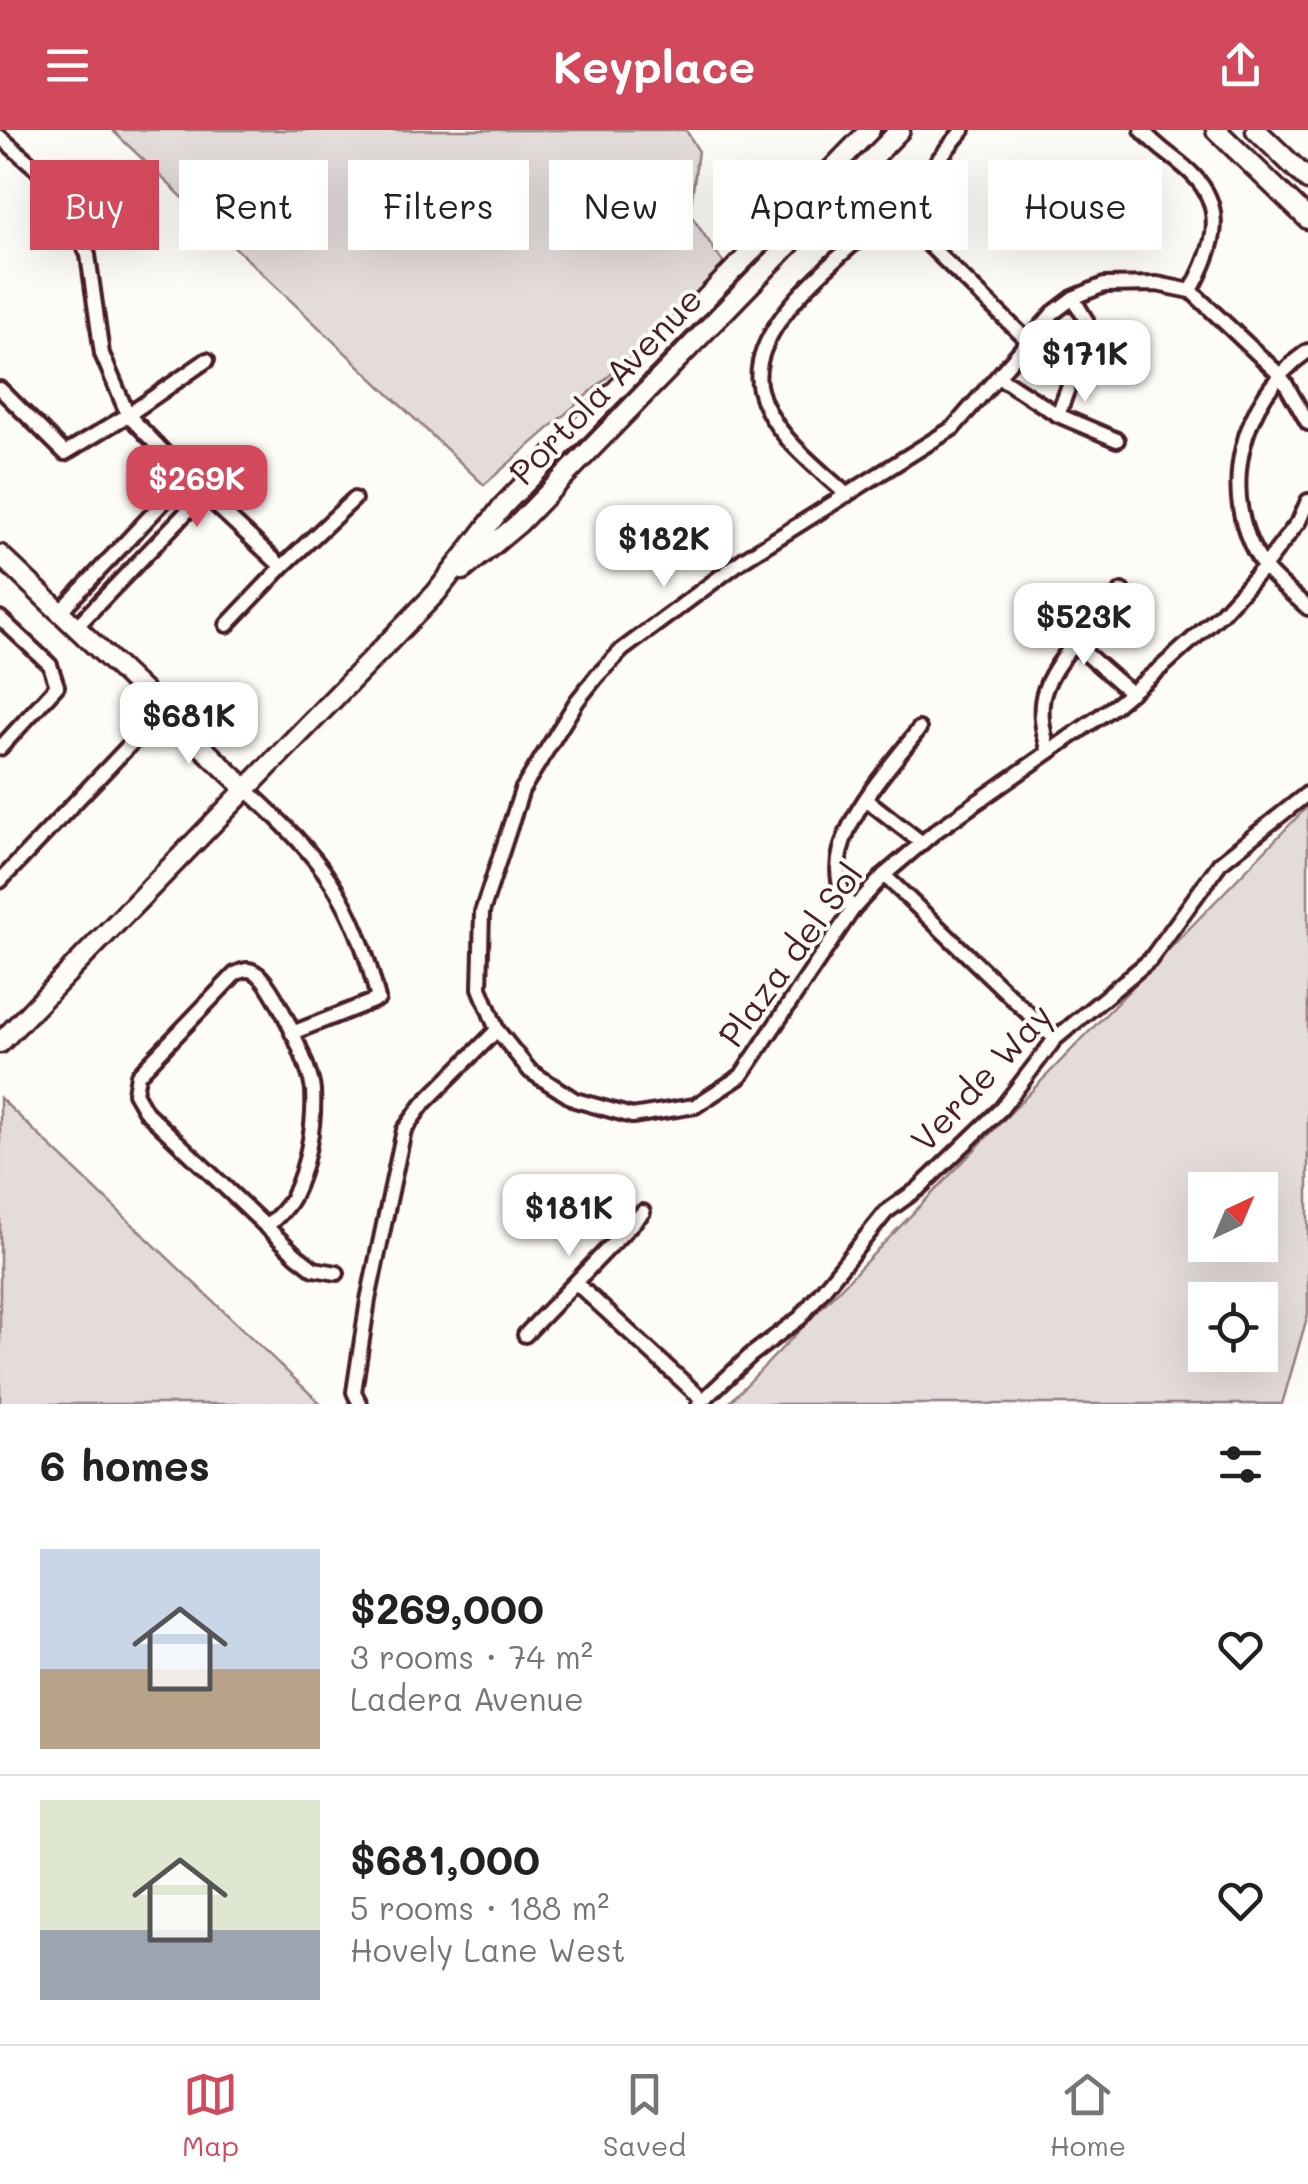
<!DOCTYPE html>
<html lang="en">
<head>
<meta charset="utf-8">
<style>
  :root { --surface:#fff; --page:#f6f6f6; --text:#222; --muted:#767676; --line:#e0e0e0; --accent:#d1495b }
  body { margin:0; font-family:Mali,sans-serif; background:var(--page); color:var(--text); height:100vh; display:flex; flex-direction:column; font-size:38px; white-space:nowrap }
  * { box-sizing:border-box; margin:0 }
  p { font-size:32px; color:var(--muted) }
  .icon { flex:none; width:55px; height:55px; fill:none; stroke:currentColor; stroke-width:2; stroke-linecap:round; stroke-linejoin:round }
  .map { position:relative; height:1274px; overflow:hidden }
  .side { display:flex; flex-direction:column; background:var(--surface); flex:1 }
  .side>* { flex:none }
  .hud { position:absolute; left:30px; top:30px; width:1250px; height:90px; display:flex; gap:20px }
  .needle { width:65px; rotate:44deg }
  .buttons { position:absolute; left:1188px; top:1042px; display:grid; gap:20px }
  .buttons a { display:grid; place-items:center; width:90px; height:90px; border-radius:0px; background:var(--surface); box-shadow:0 10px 40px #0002; font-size:50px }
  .price { position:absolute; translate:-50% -85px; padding:0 22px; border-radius:20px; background:#fff; color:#222; font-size:32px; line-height:65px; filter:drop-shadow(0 2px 5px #0008) }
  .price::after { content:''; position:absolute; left:50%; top:60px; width:30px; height:22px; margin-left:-15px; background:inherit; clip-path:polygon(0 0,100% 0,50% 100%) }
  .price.selected { background:var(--accent); color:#fff }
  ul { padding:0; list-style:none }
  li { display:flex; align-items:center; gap:30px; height:250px; padding:0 40px }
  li+li { border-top:2px solid var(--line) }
  li span { display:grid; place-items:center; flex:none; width:280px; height:200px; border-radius:0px; color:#555 }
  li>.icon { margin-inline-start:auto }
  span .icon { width:120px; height:120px; fill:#fffc; stroke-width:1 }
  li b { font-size:42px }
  h2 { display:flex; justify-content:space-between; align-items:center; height:120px; padding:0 40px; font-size:42px }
  .tag { padding:0 35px; border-radius:0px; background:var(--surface); box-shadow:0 10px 40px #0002; font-size:35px; line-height:90px }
  .tag.selected { background:var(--accent); color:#fff }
  header { display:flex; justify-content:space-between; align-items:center; height:130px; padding:0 40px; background:var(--accent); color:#fff; font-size:45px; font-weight:700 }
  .tabs { display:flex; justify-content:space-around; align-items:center; height:140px; border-top:2px solid var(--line); background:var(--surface); font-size:28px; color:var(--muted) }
  .tabs a { display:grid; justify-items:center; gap:5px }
  .tabs .selected { color:var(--accent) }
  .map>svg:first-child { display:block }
  .green { fill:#e3dcda; stroke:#967e82; stroke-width:2.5; fill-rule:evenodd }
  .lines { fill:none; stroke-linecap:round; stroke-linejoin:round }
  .street-casing { stroke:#4a1f2b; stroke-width:20 }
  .secondary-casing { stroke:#4a1f2b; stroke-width:25 }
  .street { stroke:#fdfcf7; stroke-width:12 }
  .secondary { stroke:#fdfcf7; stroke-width:18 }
  .labels { text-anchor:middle; stroke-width:8; stroke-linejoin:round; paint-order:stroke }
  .street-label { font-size:35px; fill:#4a1f2b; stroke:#fdfcf7 }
</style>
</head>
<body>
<header><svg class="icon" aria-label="menu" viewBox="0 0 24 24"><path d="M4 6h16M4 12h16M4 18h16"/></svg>Keyplace<svg class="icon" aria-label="share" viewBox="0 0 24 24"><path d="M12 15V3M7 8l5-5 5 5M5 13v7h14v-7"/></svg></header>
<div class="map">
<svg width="1308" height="1274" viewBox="0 0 1308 1274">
  <rect width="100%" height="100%" fill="#fdfcf7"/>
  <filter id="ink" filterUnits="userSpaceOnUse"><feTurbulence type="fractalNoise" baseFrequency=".01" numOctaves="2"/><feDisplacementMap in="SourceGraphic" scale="20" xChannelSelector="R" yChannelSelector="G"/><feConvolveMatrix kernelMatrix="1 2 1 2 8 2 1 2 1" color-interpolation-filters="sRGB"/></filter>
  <g filter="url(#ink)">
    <path class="green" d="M112,0H686L698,20L690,84L729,141L484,355Z
      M1308,676V1184L1282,1274H728ZM1205,1060H1260V1115H1205ZM1205,1170H1260V1225H1205Z
      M0,968L321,1274H0Z"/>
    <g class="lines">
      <defs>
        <path id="street" d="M1142,0C1160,21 1178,29 1194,46C1229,82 1211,124 1191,161
          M0,7L37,39L68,81L88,125L102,224L128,285L204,364L282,437
          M893,80L1028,211
          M1308,221C1241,267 1215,366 1263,435C1275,451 1294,465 1308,478
          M999,247L1058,285L1088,205L1086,190L1073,168
          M0,259L65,323L128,285L207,230
          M1058,285L1117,310
          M1308,293L1281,246L1191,161L1157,154L1104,155L1073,168L1053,183L953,298L744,429L622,520L597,546L577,571L522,660L482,782L480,858L497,900L530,941L575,970L632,986L695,976L741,946L853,779L884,745L936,701L1116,575L1163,536L1222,483L1264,437L1299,391L1308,371
          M847,365C815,335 771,304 760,260C743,190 864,110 908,65C928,45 944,21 963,0
          M60,482L187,347
          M0,488L50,535L57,556L0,618
          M227,495L282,437L354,369
          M76,497L204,364
          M1076,515L1131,563
          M1049,622C1043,602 1038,580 1045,560C1056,527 1099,487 1122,461
          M247,660C322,729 353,767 378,869L292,903
          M867,670L922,713
          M884,745L1055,909
          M0,751L163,580
          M853,779C805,723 886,644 919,599
          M266,1097C276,1088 286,1079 292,1068C307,1038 315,995 313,961C312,940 273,852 256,843C248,838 243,840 235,844L138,945L135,963L146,982L296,1125L314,1139L337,1143
          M576,1153L703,1270
          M525,1205L643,1082
          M360,1274L354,1262L368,1170L404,1000L423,974L497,900
          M699,1274L751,1225L800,1188L886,1082L918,1059L1001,979L1055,909L1150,830L1220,733L1308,663"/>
        <path id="secondary" d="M1216,0L1308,89
          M1256,0L1308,50
          M0,425L247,660
          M463,440L519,393L900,0
          M0,913L436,463L503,376L870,0"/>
      </defs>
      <use href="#street" class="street-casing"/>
      <use href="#secondary" class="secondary-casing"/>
      <use href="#street" class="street"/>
      <use href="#secondary" class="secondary"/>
    </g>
  </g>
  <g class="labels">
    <g class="street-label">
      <text transform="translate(606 256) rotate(-46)" y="12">Portola Avenue</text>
      <text transform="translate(791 825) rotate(-54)" y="12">Plaza del Sol</text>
      <text transform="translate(982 948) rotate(-47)" y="12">Verde Way</text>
    </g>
  </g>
</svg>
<div class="buttons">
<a><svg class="needle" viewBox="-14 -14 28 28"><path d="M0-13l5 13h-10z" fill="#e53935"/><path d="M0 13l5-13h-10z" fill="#767676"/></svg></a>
<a><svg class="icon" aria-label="locate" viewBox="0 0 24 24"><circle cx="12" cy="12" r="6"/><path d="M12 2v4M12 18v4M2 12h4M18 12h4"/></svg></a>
</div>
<b class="price" style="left:1085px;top:275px">$171K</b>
<b class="price selected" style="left:197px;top:400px">$269K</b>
<b class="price" style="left:664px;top:460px">$182K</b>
<b class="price" style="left:1084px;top:538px">$523K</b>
<b class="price" style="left:189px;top:637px">$681K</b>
<b class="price" style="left:569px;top:1129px">$181K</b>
<div class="hud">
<a class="tag selected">Buy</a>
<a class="tag">Rent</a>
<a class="tag">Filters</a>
<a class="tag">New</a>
<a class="tag">Apartment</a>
<a class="tag">House</a>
</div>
</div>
<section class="side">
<h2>6 homes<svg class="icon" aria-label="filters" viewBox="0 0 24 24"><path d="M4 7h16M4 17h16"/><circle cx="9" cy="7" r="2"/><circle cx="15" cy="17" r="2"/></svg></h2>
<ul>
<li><span style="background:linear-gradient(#c9d6e8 60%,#b9a48a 0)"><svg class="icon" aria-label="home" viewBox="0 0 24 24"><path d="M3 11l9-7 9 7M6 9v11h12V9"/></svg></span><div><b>$269,000</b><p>3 rooms · 74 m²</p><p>Ladera Avenue</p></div><svg class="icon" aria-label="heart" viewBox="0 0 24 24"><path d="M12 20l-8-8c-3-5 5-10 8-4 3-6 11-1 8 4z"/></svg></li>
<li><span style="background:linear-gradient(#dfe7d0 65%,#9aa5b1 0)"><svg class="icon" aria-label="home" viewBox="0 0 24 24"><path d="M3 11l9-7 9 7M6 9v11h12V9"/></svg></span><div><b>$681,000</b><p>5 rooms · 188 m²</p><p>Hovely Lane West</p></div><svg class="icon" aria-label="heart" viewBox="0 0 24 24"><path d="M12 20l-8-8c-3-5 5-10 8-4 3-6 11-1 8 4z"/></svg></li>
</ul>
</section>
<nav class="tabs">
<a class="selected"><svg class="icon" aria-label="map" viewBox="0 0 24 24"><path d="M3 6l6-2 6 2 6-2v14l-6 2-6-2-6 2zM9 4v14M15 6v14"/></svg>Map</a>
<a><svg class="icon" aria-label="saved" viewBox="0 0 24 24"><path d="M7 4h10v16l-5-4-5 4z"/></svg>Saved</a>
<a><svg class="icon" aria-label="home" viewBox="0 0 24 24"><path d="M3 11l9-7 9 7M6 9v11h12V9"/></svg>Home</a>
</nav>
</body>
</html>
